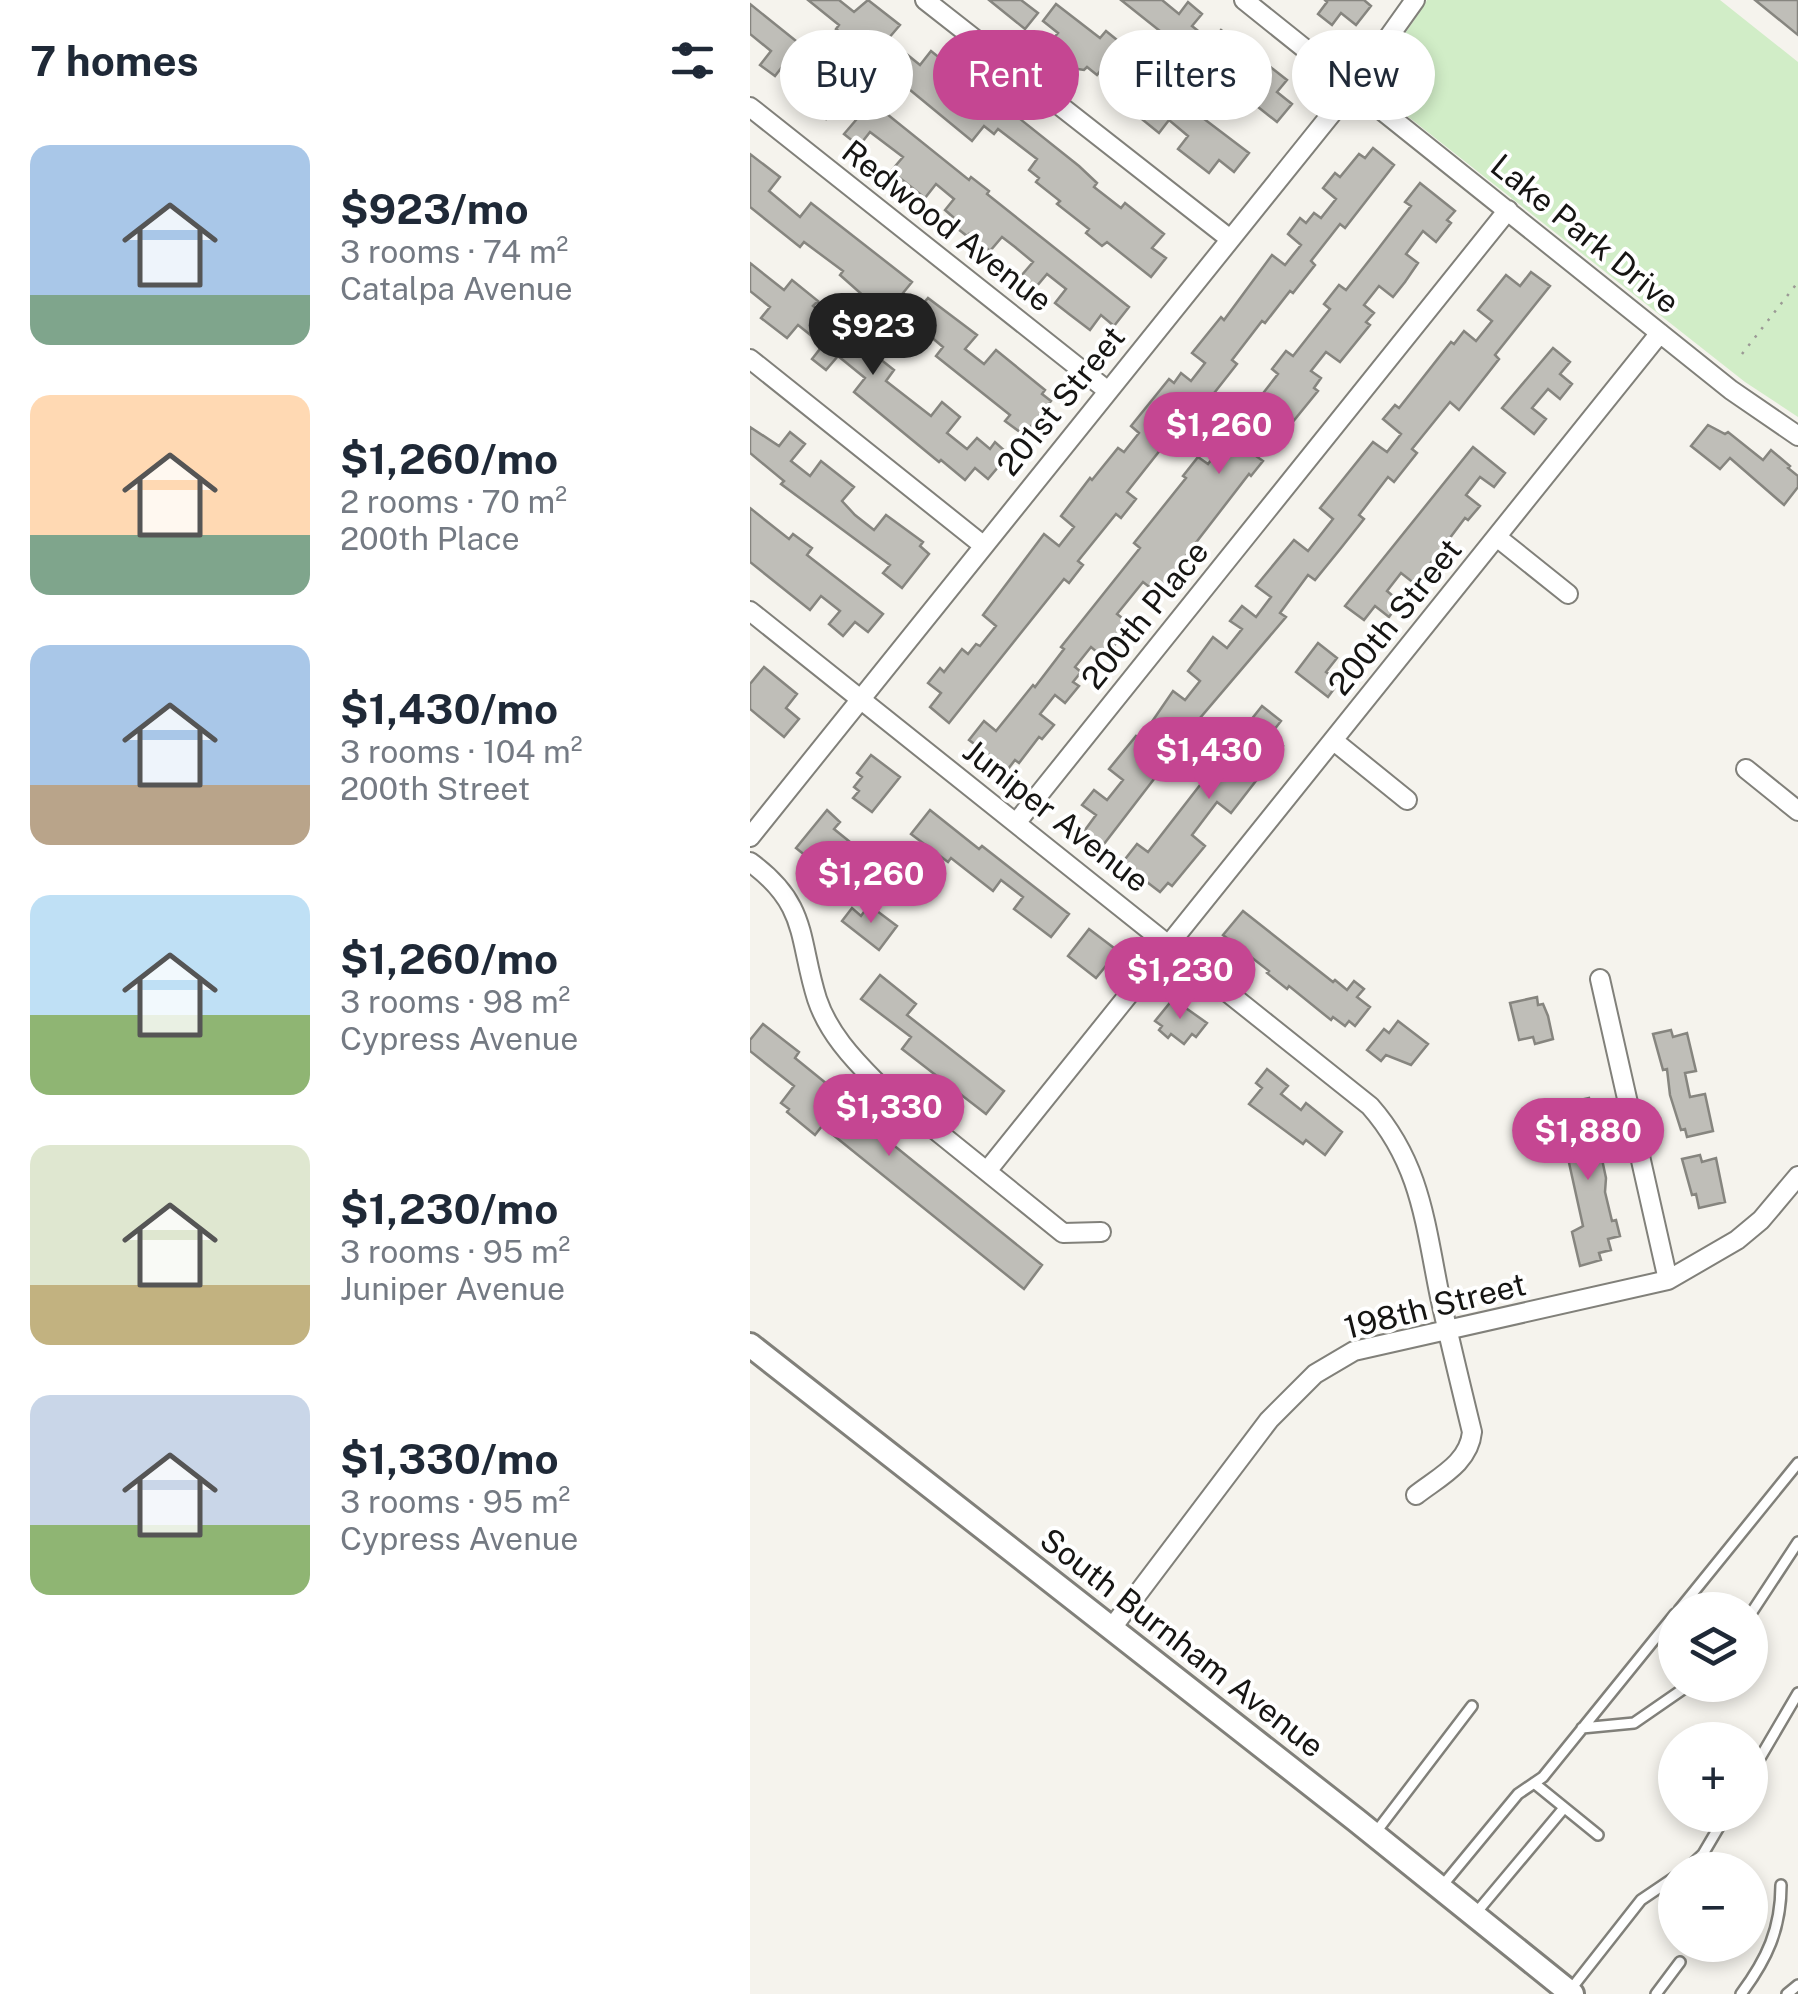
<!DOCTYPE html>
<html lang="en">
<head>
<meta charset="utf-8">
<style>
  :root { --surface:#fff; --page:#f6f6f7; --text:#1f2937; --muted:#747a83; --accent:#c54692 }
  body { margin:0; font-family:"Public Sans",sans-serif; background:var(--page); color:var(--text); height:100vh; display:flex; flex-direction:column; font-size:38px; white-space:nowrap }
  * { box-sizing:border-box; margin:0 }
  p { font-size:32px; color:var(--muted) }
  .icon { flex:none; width:55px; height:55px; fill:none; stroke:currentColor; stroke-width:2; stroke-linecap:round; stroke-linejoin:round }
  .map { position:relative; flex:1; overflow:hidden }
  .details { display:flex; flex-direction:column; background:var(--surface); width:750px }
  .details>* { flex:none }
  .top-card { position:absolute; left:30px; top:30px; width:868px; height:90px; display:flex; gap:20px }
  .controls { position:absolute; left:908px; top:1592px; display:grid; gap:20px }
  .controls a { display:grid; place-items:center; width:110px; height:110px; border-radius:50%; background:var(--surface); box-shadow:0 5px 15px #0003; font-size:50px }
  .price { position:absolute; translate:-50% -85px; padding:0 22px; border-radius:35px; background:var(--accent); color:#fff; font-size:32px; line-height:65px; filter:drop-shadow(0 2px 5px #0008) }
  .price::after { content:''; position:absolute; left:50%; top:60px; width:30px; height:22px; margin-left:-15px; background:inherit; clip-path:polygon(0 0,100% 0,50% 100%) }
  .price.current { background:#222; color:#fff }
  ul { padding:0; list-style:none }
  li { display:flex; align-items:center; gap:30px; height:250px; padding:0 30px }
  li span { display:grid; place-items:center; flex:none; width:280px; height:200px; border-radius:20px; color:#555 }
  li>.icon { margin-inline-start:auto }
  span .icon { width:120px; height:120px; fill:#fffc; stroke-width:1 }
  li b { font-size:42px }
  h2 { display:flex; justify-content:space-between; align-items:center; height:120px; padding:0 30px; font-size:42px }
  .tag { padding:0 35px; border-radius:45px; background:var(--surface); box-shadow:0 5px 15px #0003; font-size:35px; line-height:90px }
  .tag.current { background:var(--accent); color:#fff }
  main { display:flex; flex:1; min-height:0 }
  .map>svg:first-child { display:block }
  .green { fill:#d1edc7 }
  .building { fill:#bfbeb8; stroke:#86857f; stroke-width:2.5 }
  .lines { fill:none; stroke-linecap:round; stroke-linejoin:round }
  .lane-casing { stroke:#81807a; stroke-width:14 }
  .street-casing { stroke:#81807a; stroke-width:22 }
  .secondary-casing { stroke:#81807a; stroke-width:28 }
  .path { stroke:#9b9995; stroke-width:2.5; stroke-dasharray:2.5 8; stroke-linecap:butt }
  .lane { stroke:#fff; stroke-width:9 }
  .street { stroke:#fff; stroke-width:18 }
  .secondary { stroke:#fff; stroke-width:22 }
  .labels { text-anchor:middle; stroke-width:8; stroke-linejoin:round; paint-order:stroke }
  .street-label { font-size:32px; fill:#161513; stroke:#fff }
</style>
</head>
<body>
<main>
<section class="details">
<h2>7 homes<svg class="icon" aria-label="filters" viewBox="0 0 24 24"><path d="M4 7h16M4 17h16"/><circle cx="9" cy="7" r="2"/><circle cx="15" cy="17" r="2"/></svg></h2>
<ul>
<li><span style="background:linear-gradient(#a9c7e8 75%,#7fa58c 0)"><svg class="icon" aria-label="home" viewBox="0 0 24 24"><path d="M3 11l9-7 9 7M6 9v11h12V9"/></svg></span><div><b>$923/mo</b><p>3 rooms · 74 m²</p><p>Catalpa Avenue</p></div></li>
<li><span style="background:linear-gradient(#ffd9b3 70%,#7fa58c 0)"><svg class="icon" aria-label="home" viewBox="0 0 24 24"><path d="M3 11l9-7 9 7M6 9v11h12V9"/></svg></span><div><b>$1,260/mo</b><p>2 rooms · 70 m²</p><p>200th Place</p></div></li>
<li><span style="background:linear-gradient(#a9c7e8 70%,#b9a48a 0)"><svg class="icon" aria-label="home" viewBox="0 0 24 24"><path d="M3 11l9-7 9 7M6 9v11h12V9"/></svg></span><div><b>$1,430/mo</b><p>3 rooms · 104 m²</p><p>200th Street</p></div></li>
<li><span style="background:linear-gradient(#bfe0f5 60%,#8fb573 0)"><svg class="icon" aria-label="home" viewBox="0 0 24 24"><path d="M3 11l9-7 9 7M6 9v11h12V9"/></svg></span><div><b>$1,260/mo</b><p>3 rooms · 98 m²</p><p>Cypress Avenue</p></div></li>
<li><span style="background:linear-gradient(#dfe7d0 70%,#c2b280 0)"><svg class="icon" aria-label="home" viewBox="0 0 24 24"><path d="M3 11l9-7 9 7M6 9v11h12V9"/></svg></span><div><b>$1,230/mo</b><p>3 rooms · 95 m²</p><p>Juniper Avenue</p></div></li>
<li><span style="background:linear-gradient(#c9d6e8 65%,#8fb573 0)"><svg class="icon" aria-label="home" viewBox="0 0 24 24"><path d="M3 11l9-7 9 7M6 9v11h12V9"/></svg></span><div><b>$1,330/mo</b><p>3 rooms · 95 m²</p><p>Cypress Avenue</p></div></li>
</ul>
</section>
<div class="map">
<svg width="1048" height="1994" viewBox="0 0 1048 1994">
  <rect width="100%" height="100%" fill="#f5f3ed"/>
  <path class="green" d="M677,0H970L1048,62V417L995,382L628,93C621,74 666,21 677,0Z"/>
  <path class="building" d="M58,0H89L104,12L118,0L150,25L138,39L170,65L181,51L201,67L203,65L216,75V84L231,97L241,105L250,103L329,166L347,183L344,187L371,208L375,203L414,234L402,248L416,258L401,277L357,242L352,246L336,233L339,229L307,204L310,201L286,182L289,178L279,170L287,159L248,129L244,134L234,126L222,141L86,29L89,25Z
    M239,0H271L288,13L275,29Z
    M371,0H412L429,14L438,2L452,14L442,26L462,42L471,30L523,69L537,80L527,92L542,104L527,122L493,95L486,104L468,90L474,82Z
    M575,0H614L621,6L606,25L591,13L582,25L568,14L577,2Z
    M1005,0H1048V35Z
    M0,4L219,180L221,177L239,191L237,194L379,307L364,326L351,315L340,330L319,314L305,303L316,289L297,274L286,287L271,276L283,262L265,247L252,237L240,251L219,234L217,236L199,222L203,217L195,210L204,199L186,184L175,198L141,171L153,157L120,132L109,146L94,134L106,120L87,105L76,119L42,92L54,78L35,63L25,76L10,65L21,51L0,34Z
    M306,4L350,38L356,31L372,44L366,52L400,78L394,85L431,114L437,106L499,153L484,172L469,160L459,173L428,149L438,136L419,120L409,133L377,107L374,111L359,99L370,85L351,70L347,75L337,67L334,70L328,69L298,45L308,33L293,21Z
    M623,148L644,165L595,228L590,224L561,261L565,265L543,293L540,291L515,323L512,321L482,360L487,364L461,397L465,400L451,419L446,416L421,448L415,444L377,492L386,499L371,518L366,514L328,561L333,565L319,583L314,579L199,723L180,707L191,693L178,683L190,668L194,672L212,649L218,654L226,644L230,646L246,626L233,615L273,562L294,534L309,546L324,527L311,516L340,478L342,480L368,448L374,452L389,433L381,426L419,379L424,383L431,373L441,381L455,363L442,353L471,317L474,320L522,255L535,265L551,245L538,234L550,218L556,223L564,213L571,218L586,199L573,188L585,173L590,177L609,154L615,158Z
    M0,154L30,177L19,191L50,217L61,203L162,282L135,315L90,275L93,271L54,242L50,247L0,207Z
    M670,183L705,211L697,220L701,223L686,242L673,231L656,254L668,263L655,282L643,297L629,286L614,305L624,313L616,322L620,325L590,362L576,352L561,371L571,378L564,388L568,391L537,429L524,418L499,451L513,461L501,476L499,474L407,593L393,582L367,614L381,625L354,658L341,647L325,667L331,672L323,682L329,686L315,703L305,695L290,714L304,725L292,739L289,737L269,763L265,760L258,769L219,740L234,721L246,731L283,685L285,687L314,649L311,647L390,548L384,543L436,478L433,476L448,457L458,464L528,374L522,369L536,351L543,356L580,309L574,304L589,285L596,290L625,253L661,206L655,202Z
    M0,263L34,290L42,280L68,301L63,306L144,370L136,381L181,416L192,402L210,417L197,433L217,449L227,438L240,449L245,442L255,451L250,456L254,460L238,479L225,468L215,480L191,460L189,462L104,392L115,378L88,356L76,370L62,359L73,345L48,325L37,338L11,318L20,307L0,291Z
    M781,272L800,286L745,355L749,359L709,410L700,402L662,449L667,453L644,482L638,477L609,515L614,519L591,548L565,580L558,575L530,613L536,617L445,724L454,732L420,771L414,766L354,844L335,830L346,815L332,805L344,790L357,800L373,780L359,769L386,736L389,738L399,726L423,691L435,700L450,681L438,671L463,637L477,648L492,629L480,621L492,606L506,617L521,597L506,586L544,540L558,551L583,519L570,508L623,442L637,452L651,434L633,419L645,405L649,408L701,342L704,344L714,331L726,341L742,321L728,310L756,275L770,286Z
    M178,298L227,335L215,349L234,364L246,350L295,390L292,394L301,401L274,435L255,421L260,415L186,356L193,347L160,319Z
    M803,348L820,362L810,374L822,384L810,399L798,389L782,408L796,419L784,434L752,408Z
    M958,425L975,434L978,432L1013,460L1021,450L1040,466L1038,468L1048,476V487L1034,505L980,458L970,469L941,446Z
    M0,427L29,446L40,432L55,444L41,461L60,476L71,461L104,487L92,501L105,515L124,530L136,515L173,542L170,546L179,554L152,588L133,573L140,565L31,484L34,481L0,453Z
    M723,447L755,473L744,487L730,477L716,495L730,506L718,520L715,518L665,584L651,573L637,591L650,602L639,617L625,606L614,620L595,606Z
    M0,508L39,539L43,534L62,548L57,555L133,614L118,632L105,622L93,636L79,624L90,611L71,596L60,610L0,562Z
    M568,643L587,658L576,672L589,682L578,697L546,672Z
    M14,667L47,694L36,708L49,719L34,737L0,709V684Z
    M512,706L531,721L520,735L533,746L481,813L467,802L442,835L455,846L422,886L418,883L410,892L372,863L387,844L398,852L471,758L466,755L481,736L485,740Z
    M121,755L150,777L122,812L103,798L109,791L104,787L112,777L107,773Z
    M77,810L90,822L84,829L100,842L81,865L76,861L71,868L46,848Z
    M180,810L229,849L232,846L319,914L301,937L264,909L273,897L251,880L243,891L201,858L198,862L161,834Z
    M119,905L147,926L129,950L92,921L102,908L111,916Z
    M493,911L583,982L585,980L597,990L604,981L614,989L607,997L620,1007L605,1026L599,1021L595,1026L583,1017L581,1020L539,986L537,989L517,973L519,971L473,935Z
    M339,929L368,951L346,978L318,956Z
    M130,975L166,1004L157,1015L254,1091L236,1114L152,1049L161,1037L111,999Z
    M787,997L788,1005L793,1004L798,1016L803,1039L785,1044L783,1037L769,1040L760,1003Z
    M423,999L457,1023L446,1037L442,1034L434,1044L421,1034L418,1038L409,1030L412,1026L405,1021Z
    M648,1021L678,1044L661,1065L636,1055L631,1061L617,1050L634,1029L639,1033Z
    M13,1024L49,1052L45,1058L77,1084L71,1092L80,1102L101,1119L105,1114L292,1265L274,1289L72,1126L65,1135L37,1112L39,1109L31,1103L44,1086L0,1051V1040Z
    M921,1030L923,1037L937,1033L946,1071L935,1073L940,1097L955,1094L963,1131L937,1137L935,1129L931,1130L920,1095L917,1069L913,1070L903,1034Z
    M517,1069L538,1086L531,1094L551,1110L556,1103L592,1132L575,1155L556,1140L553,1144L499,1104L512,1088L506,1083Z
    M839,1098L856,1178L855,1192L862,1221L866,1220L870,1236L858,1239L861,1250L849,1253L851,1260L830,1266L822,1232L833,1226L808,1113L822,1109L821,1102Z
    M950,1155L952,1162L966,1158L975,1202L949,1208L946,1194L942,1195L932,1159Z"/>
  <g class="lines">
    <defs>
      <path id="lane" d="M929,1610L1048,1463
        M1000,1615L1048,1542
        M832,1728L884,1723L939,1685
        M1000,1775L1048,1693
        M784,1783L848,1835
        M626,1832L722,1706
        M936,1870L953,1854L976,1815
        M692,1886L768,1794L793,1777L925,1614
        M726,1913L814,1808
        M821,1989L891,1900L925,1877
        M906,1994L930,1962
        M991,1994C1017,1959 1031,1929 1031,1885
        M1037,1994L1048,1985"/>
      <path id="street" d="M175,0L480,239
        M494,0L981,390L1048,436
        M0,107L358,391
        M0,359L234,546
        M748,538L818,594
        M0,611L620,1106C671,1164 675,1224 690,1297C700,1342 711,1387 722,1432C719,1463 689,1477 666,1495
        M584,741L657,800
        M996,769L1048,811
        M266,823L758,210
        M0,837L603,87L665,0
        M0,862C59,905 48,939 67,999C78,1032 102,1058 126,1082L313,1233L351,1232
        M850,979L918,1280
        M237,1171L910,333
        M361,1629L519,1420L565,1374L604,1351L918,1280L987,1240L1011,1220L1048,1176"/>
      <path id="secondary" d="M0,1345L606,1820L822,1994"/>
    </defs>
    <use href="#lane" class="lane-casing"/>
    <use href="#street" class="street-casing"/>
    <use href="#secondary" class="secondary-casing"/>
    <path class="path" d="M992,354L1048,282"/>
    <use href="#lane" class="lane"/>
    <use href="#street" class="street"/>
    <use href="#secondary" class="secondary"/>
  </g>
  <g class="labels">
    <g class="street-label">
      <text transform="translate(197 226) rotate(38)" y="11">Redwood Avenue</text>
      <text transform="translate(835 234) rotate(39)" y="11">Lake Park Drive</text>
      <text transform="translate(311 401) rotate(-51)" y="11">201st Street</text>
      <text transform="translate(395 615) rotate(-51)" y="11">200th Place</text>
      <text transform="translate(645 617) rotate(-51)" y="11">200th Street</text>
      <text transform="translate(306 816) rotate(38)" y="11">Juniper Avenue</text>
      <text transform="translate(685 1306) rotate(-14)" y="11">198th Street</text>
      <text transform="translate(432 1643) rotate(38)" y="11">South Burnham Avenue</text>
    </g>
  </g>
</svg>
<div class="controls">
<a><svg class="icon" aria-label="layers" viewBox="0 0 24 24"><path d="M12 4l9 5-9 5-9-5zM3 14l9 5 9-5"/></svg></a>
<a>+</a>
<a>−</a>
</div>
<b class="price current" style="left:123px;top:378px">$923</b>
<b class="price" style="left:469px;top:477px">$1,260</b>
<b class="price" style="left:459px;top:802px">$1,430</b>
<b class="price" style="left:121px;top:926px">$1,260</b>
<b class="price" style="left:430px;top:1022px">$1,230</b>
<b class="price" style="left:139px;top:1159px">$1,330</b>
<b class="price" style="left:838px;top:1183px">$1,880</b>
<div class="top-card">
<a class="tag">Buy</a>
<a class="tag current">Rent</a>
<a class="tag">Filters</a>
<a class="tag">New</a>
</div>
</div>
</main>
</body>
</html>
